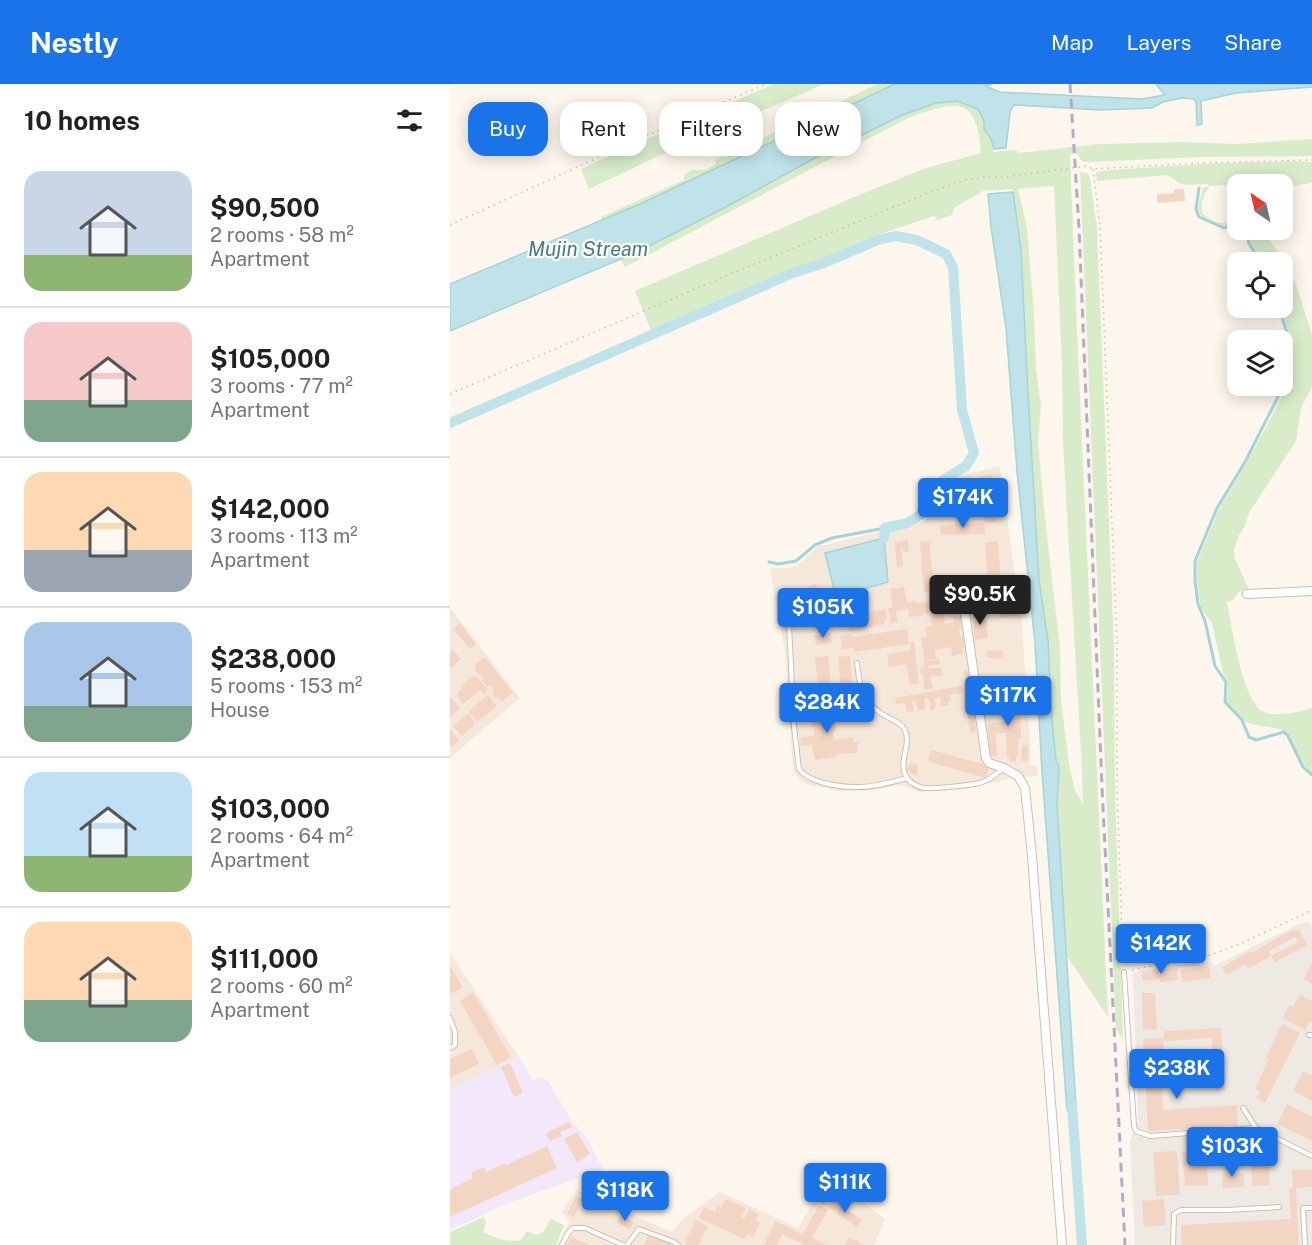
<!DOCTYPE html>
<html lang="en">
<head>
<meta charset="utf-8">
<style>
  :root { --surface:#fff; --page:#f2f2f2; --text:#202124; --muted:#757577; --line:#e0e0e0; --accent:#1a73e8 }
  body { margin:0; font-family:"Public Sans",sans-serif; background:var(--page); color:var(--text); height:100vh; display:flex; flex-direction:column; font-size:22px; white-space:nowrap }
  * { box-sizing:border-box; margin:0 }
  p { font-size:20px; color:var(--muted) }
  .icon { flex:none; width:33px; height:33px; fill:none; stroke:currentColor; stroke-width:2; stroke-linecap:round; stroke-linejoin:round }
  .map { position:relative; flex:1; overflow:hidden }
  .drawer { display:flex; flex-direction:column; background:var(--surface); width:450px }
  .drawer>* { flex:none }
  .hud { position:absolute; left:18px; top:18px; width:570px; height:54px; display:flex; gap:12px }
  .needle { width:39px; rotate:326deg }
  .controls { position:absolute; left:777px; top:90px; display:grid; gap:12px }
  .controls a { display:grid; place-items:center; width:66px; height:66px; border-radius:12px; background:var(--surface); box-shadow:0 3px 15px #0003; font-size:30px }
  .price { position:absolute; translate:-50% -51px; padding:0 14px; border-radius:6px; background:var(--accent); color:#fff; font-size:20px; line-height:39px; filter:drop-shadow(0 2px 3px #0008) }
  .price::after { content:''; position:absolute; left:50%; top:36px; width:18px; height:14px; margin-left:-9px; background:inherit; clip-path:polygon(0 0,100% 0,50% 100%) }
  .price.active { background:#222; color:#fff }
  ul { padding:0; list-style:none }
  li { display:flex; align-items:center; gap:18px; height:150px; padding:0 24px }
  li+li { border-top:2px solid var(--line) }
  li span { display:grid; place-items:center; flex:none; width:168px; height:120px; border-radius:18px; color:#555 }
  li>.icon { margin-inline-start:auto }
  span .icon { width:72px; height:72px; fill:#fffc; stroke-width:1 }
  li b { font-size:26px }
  h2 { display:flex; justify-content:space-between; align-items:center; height:72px; padding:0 24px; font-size:26px }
  .chip { padding:0 21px; border-radius:18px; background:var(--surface); box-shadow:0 3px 15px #0003; font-size:21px; line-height:54px }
  .chip.active { background:var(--accent); color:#fff }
  header { display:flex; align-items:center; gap:36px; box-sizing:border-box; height:84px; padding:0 30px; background:var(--accent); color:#fff }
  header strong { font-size:28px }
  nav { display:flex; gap:33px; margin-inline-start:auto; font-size:21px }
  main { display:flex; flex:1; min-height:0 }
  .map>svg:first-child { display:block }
  .residential { fill:#f5e8da }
  .industrial { fill:#efe9e4 }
  .education { fill:#f3e8fa }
  .green { fill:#d8ecc9; fill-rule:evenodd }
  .water { fill:#bfe3e8; stroke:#a5d3da; stroke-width:1.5 }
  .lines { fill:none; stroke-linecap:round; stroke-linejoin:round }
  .stream { stroke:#a5d3da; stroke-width:3 }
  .canal { stroke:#bfe3e8; stroke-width:10 }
  .building { fill:#f3d5c3 }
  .service-casing { stroke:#d1beb0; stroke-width:6 }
  .minor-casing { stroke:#d1beb0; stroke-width:10 }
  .path { stroke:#d9b8a5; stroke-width:1.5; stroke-dasharray:1.5 4.5; stroke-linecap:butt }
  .service { stroke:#fff; stroke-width:4 }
  .minor { stroke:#fff; stroke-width:8 }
  .rail { stroke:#b9a8c9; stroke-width:3; stroke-dasharray:9 6; stroke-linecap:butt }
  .labels { text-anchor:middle; stroke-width:4.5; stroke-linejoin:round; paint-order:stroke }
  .water-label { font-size:20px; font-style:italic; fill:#437c86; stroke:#fffaf3 }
</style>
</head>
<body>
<header>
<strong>Nestly</strong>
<nav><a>Map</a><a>Layers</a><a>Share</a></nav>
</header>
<main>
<section class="drawer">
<h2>10 homes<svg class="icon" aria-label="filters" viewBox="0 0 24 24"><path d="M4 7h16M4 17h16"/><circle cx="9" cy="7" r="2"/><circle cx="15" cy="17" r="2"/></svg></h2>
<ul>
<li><span style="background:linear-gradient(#c9d6e8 70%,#8fb573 0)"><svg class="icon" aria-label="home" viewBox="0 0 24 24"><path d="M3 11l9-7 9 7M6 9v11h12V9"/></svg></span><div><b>$90,500</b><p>2 rooms · 58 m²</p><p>Apartment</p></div></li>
<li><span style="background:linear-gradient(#f6c9c9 65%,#7fa58c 0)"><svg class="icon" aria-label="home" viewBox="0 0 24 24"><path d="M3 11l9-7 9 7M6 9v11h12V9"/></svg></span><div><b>$105,000</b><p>3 rooms · 77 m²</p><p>Apartment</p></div></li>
<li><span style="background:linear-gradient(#ffd9b3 65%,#9aa5b1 0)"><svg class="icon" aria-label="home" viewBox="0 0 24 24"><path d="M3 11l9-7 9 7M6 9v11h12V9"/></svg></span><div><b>$142,000</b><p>3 rooms · 113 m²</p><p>Apartment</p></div></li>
<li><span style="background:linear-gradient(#a9c7e8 70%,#7fa58c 0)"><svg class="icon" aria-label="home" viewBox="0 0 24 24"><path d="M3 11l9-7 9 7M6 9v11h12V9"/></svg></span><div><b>$238,000</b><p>5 rooms · 153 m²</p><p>House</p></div></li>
<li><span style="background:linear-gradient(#bfe0f5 70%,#8fb573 0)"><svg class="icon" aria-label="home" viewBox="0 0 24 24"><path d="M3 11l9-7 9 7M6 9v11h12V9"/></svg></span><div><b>$103,000</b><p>2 rooms · 64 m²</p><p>Apartment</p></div></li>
<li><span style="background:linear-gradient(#ffd9b3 65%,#7fa58c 0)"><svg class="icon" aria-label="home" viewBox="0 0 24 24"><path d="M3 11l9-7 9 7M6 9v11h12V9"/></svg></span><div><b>$111,000</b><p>2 rooms · 60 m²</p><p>Apartment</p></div></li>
</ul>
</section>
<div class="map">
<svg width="862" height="1161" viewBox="0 0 862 1161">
  <rect width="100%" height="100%" fill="#fdf6ec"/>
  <path class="residential" d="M550,383L572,541L580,658V681L587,682L588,692L557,695L516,705L469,708L453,701L416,707H388L360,701L350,697L343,686L335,568L320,484H338L348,481L367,463L475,437L488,408L507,392Z
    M0,524L70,614L0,674Z
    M0,869L69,973L0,1005Z
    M379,1092L435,1135L424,1161H108L119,1138L112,1128L126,1106L222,1148L234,1134L270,1108L348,1144Z"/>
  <path class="industrial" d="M857,838L862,841V1161H685L680,1057L688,1038L683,889L691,886L760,877L764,882L847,841Z"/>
  <path class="education" d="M69,973L83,996L91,993L99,999L121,1035L137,1055L153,1085L50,1122L17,1139L0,1145V1005Z"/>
  <path class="green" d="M324,0H374L202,75L139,105L131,85L195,56Z
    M428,0H445L264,87L152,136L151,133L234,96V91L241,86H255L266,80L265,76Z
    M507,17L528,25L534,37V45L541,55L544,65L543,68L566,66L569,69L651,60L733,58L787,60L862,55V72L752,73L638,78L632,77L627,70L620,71L627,247L658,933L617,872L607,720L609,683L606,676L602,637L598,557L589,496L577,291L571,165L563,105L533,107L504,124L502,131L488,136L484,132L436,148L384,172L345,185L201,247L185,207L397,116L476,84L531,69C530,57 528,38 520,29C508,13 473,29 458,34L175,183L171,175L274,124L365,74L450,32L486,19ZM604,102L612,281L613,360L632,686L633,719L625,707L619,680L611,616L610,566L593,414L588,358L591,321L586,286L584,230L577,144L568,105Z
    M840,77L862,78V99L833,103L832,100L807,99L760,102C753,110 751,119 752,129C765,140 771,141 787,137V141C783,140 778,142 773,142C770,142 767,140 764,139C742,132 749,121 753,104L759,102L758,100L737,101L729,99L718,91L647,97L646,88L662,86L752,80Z
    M630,88L637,89L640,94L647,144L664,562L665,708L673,955L666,945Z
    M794,146H813L837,181L848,206L862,251V303L851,324L846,357L799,429L795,442L789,451L784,465L785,475L799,506L789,508L783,516L777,518C782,542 792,615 812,627C823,634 850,628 862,624V689C860,687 857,685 855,682C845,670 845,652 830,645L801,640L794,637L777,618L778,597L773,589L762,539L751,524L750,519L747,497V478L769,425L797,378L824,328L841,291L840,251L831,224H832V178H813L800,159L798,151Z
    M34,1133L36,1139L33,1148L52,1156L70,1157L77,1147L86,1151L93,1148L101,1135L114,1141L106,1161H0V1148Z"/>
  <path class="water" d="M445,0H542L536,2L549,8L692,15L715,11L706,0H862V3L786,9L751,17L752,40L747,41L746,18L744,15L732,14L713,18L702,24L650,26L564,21L560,28L556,64L544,65L541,55L534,45V37L528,25L507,17L486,19L450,32L365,74L274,124L185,169L0,247V200L190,120Z
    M563,108L571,165L577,291L589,496L598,557L602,637L606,676L609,683L607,720L627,1040L617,1026L592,688L585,559L567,387L556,244L541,143L538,110Z
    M434,454L438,498L386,513L375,469Z"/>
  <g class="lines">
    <path class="stream" d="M749,104L746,125L749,133L774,144L786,141L788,142
      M793,146L797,152L799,160L811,178
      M829,224L838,252L839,291L795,378L767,424L745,477V497L748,520L755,537L765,582L776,598L775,618L792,636L799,653L806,656L834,648L838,652L853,683L862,691
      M319,478L328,480L346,477L365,461L382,454L435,444"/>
    <path class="canal" d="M0,339L343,189L374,179L428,156L445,152L467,156L496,170L503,183L512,326L524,369L516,382L493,396L470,431L457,439L435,444L434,454
      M622,1021L632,1161"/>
  </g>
  <path class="building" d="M182,24L185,31L172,36L169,29Z
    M724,105H734L735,117L707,119V110L724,109Z
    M541,390L543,397L516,406L515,404L510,405L509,400Z
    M545,418L547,438L535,439L534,419Z
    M534,439L535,450L491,451L490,441Z
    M458,456L459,467L453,468L452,463H451L453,483L447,484L445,458Z
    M479,457L485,507L474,508L471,475L472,474L469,458Z
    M548,457L552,514L539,516L535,458Z
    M366,500L371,516L362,518L358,502Z
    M454,503L457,518L465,517V519L478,518L479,529H472L473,532L459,533L458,525L446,527L448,538L441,539L438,524H443L440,505Z
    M350,507L354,521L334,527L330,513Z
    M565,508L568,531L550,534L549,521L559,520L558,509Z
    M504,513L507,514L510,519L508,520L509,527L502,528V518H498V522L480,524V516Z
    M435,525L437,535L434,536L435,540L399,548L396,533Z
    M493,526L495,540L504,538L503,533L511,531L514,544L509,545L510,552L515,551L517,563L512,564L513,570L502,572L501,563L485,566L486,575L475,577L471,554L477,553L475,543L482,542L480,528Z
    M535,528L538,554L525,556L522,530Z
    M10,539L26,560L20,565L3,545Z
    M457,545L459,560L404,568V564L392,566L390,552L401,550L402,553Z
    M381,549L382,559L366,561L364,551Z
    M464,558L469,599L460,601L456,580L439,583L437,570L461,566L460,559Z
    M3,566L11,575L0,585V569Z
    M552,566L553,574L541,575V573H537V567Z
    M378,572L381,599L368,600L365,573Z
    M400,572L403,608L391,609L388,573Z
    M35,573L63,609L52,617L48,613L46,615L42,609L44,607L40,601L37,603L32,596L34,594L32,591L30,592L25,586L27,584L24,581Z
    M489,575L490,580L478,582L479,585L491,583L493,591L480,593L483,604L474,606L473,590L471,591L470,584L474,583L473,578Z
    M514,587H520V589H521L524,594L521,595L522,601L516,602Z
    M25,591L38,606L34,610L30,606L13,620L7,611L8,610L7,609L13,604L11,602Z
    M511,602L512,609L500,611L501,618H498V621L492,622L490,613L484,614L486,623L484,624V626L480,627L479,615H474L476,625L468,627L466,617H462L464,627L457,628L455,619L446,620L445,614Z
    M520,604L526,648L520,649L514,605Z
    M570,608L571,655H568V672H566V678H559V673H557L556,649H546L547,672H539L538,639L556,638L554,609Z
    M38,611L47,622L27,638L18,627Z
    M0,612L10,624L0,633Z
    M378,614V619H382L383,627L387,626L388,635L385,636L386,647H383L384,656L403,653L404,658H408L407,669L386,670V673L365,676L362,661L351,662L350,654L365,651L360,632L369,630L367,615Z
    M18,630L26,640L12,652L3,642Z
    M0,645L9,656L0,663Z
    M572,661H578V677H571Z
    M481,666L540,682L536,694L477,677Z
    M459,680L468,681L467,692L462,690L457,686Z
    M849,845L857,861L825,878L821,872L848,858L845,853L819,867L821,872L798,885L796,880L776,891L772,883L800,867L801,869L842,846L843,848Z
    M862,879V900L854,895Z
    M0,882L13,903L0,910Z
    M759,882L761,894L732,898L730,886Z
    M727,884L728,896L710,898V895L693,897L692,888Z
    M23,908L61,973L47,981L10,917Z
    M692,909H705L707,945L693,946Z
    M850,911L862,917V939L859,938L855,946L833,934L839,921L843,923Z
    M832,940L850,949L815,1019L806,1014L810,1008L805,1005L819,974L816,973Z
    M771,944L775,1006L765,1007L762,954L714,957V947Z
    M713,954L715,987L704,988V992H711L713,1026L787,1021L788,1042L698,1047L693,955Z
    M22,965L29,980L0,994V975Z
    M60,979L73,1009L64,1013L51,983Z
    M853,987L862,991V1017L843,1007Z
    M837,1020L862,1033V1057L827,1040Z
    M119,1038L122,1043L110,1048L112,1052L100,1057L96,1049Z
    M127,1048L140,1070L127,1078L114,1055Z
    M800,1059H808V1074L818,1073L820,1101L802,1102Z
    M97,1062L107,1084L0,1133V1107L3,1105V1104L23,1094L21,1089L34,1083L36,1088L55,1079L56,1081Z
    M727,1067L730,1111L706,1112L703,1068Z
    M756,1067L758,1101L735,1102L732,1068Z
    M774,1081H783L784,1089H794V1103L773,1104L772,1090H775Z
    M862,1085V1103L846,1104L849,1161H732L731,1141L841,1135L839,1105L843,1104L842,1086Z
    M380,1095L396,1108L392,1114L382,1108L374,1121L366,1116Z
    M126,1112L133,1115L124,1133L117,1130Z
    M276,1115L296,1124L291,1133L294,1135L299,1125L309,1130L306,1137L310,1139L303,1153L297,1150L294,1155L249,1134L254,1123L265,1128L267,1122L271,1124Z
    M714,1115L716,1141L694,1143L692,1117Z
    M384,1117L412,1136L407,1143L379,1124Z
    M369,1121L378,1126L362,1154L377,1161H355L332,1150L327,1161H314L325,1137L353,1150Z
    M170,1131L184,1138L180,1145L167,1139Z
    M246,1136L258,1143L248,1161H237L234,1159Z
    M198,1151L222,1161H194Z
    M121,1153L140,1161H117Z
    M398,1153L411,1159L410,1161H395Z"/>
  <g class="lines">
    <defs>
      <path id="service" d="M375,528L352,531L342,536L339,541L344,643L349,685C359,699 389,703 406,703C423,704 441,698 457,694
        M407,579C410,602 410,616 432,630C438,634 447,637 452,642C465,656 447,677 456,692C459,698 467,703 474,704C483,705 521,701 530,699C539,696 547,690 553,684
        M674,888L684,1042L686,1047L700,1052L806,1044
        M0,934L5,948V961L0,964
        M859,951H862
        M793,1024L806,1044L862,1072
        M112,1161L118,1149L123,1144H135L173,1161
        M177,1161L189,1145L224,1158L228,1161
        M723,1161L724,1130L731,1126H777L829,1123
        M855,1161L853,1124H862"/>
      <path id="minor" d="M512,508L536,674L539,679L554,684L568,692L575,704L582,772L612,1161
        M797,510L862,507"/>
    </defs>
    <use href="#service" class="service-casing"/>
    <use href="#minor" class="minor-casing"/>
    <path class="path" d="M643,85L650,143L667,562V707L673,880
      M0,141L189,55L316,0
      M0,310L273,193L478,109L515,96L535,93H554L637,82L643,85L750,79L862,76
      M682,886C708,880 735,879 760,871C795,859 828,842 862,826"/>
    <use href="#service" class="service"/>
    <use href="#minor" class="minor"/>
    <path class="rail" d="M620,0L629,144L652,703L675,1161"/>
  </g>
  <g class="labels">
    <g class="water-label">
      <text x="138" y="172">Mujin Stream</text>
    </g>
  </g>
</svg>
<div class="controls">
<a><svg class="needle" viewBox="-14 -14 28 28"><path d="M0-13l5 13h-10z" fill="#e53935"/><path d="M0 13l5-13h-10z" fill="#757577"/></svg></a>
<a><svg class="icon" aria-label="locate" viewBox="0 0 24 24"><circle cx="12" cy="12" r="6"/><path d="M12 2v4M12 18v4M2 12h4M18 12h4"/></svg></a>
<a><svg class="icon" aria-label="layers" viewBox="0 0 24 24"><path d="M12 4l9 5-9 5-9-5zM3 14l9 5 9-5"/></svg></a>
</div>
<b class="price" style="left:513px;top:445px">$174K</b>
<b class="price active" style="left:530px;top:542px">$90.5K</b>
<b class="price" style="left:373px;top:555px">$105K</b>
<b class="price" style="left:558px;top:643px">$117K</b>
<b class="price" style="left:377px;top:650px">$284K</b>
<b class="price" style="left:711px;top:891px">$142K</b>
<b class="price" style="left:727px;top:1016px">$238K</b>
<b class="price" style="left:782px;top:1094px">$103K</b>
<b class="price" style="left:395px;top:1130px">$111K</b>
<b class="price" style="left:175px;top:1138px">$118K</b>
<div class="hud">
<a class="chip active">Buy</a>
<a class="chip">Rent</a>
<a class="chip">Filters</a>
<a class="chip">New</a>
</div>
</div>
</main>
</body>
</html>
